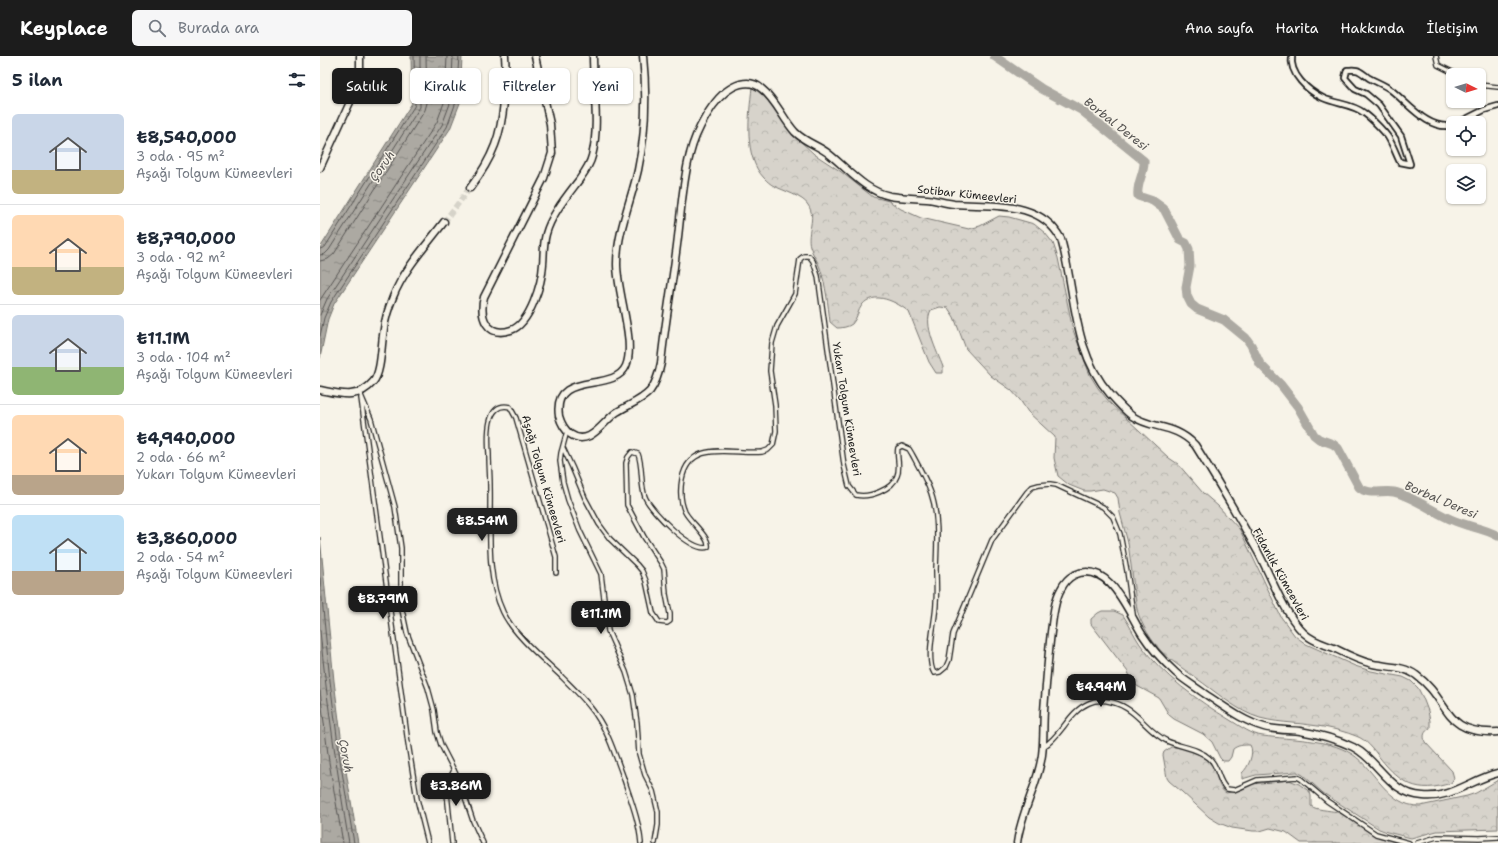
<!DOCTYPE html>
<html lang="tr">
<head>
<meta charset="utf-8">
<style>
  :root { --surface:#fff; --page:#f6f6f7; --text:#1f2937; --muted:#747a83; --line:#e0e1e3; --accent:#1c1c1c }
  body { margin:0; font-family:"Shantell Sans",sans-serif; background:var(--page); color:var(--text); height:100vh; display:flex; flex-direction:column; font-size:15px; white-space:nowrap }
  * { box-sizing:border-box; margin:0 }
  p { font-size:13px; color:var(--muted) }
  .icon { flex:none; width:22px; height:22px; fill:none; stroke:currentColor; stroke-width:2; stroke-linecap:round; stroke-linejoin:round }
  .map { position:relative; flex:1; overflow:hidden }
  .sheet { display:flex; flex-direction:column; background:var(--surface); width:320px }
  .sheet>* { flex:none }
  .top-card { position:absolute; left:12px; top:12px; width:380px; height:36px; display:flex; gap:8px }
  .needle { width:26px; rotate:95deg }
  .fabs { position:absolute; left:1126px; top:12px; display:grid; gap:8px }
  .fabs a { display:grid; place-items:center; width:40px; height:40px; border-radius:6px; background:var(--surface); box-shadow:0 1px 3px #0004; font-size:20px }
  .price { position:absolute; translate:-50% -34px; padding:0 9px; border-radius:8px; background:var(--accent); color:#fff; font-size:13px; line-height:26px; filter:drop-shadow(0 1px 2px #0008) }
  .price::after { content:''; position:absolute; left:50%; top:24px; width:12px; height:9px; margin-left:-6px; background:inherit; clip-path:polygon(0 0,100% 0,50% 100%) }
  .price.selected { background:#222; color:#fff }
  ul { padding:0; list-style:none }
  li { display:flex; align-items:center; gap:12px; height:100px; padding:0 12px }
  li+li { border-top:1px solid var(--line) }
  li span { display:grid; place-items:center; flex:none; width:112px; height:80px; border-radius:6px; color:#555 }
  li>.icon { margin-inline-start:auto }
  span .icon { width:48px; height:48px; fill:#fffc; stroke-width:1 }
  li b { font-size:17px }
  h2 { display:flex; justify-content:space-between; align-items:center; height:48px; padding:0 12px; font-size:17px }
  .pill { padding:0 14px; border-radius:6px; background:var(--surface); box-shadow:0 1px 3px #0004; font-size:14px; line-height:36px }
  .pill.selected { background:var(--accent); color:#fff }
  header { display:flex; align-items:center; gap:24px; box-sizing:border-box; height:56px; padding:0 20px; background:var(--accent); color:#fff }
  header strong { font-size:19px }
  nav { display:flex; gap:22px; margin-inline-start:auto; font-size:14px }
  .search { width:280px; height:36px; background:var(--page); display:flex; align-items:center; gap:10px; box-sizing:border-box; padding:0 14px; border-radius:6px; color:var(--muted); font-size:15px }
  main { display:flex; flex:1; min-height:0 }
  .map>svg:first-child { display:block }
  .forest { fill:url(#forest-crowns); stroke:#7a7874 }
  .water { fill:url(#water-ripples); stroke:#72716c }
  .lines { fill:none; stroke-linecap:round; stroke-linejoin:round }
  .shore { stroke:#565452; stroke-width:1 }
  .river { stroke:#aca9a2; stroke-width:9 }
  .primary-tunnel { stroke:#d6d3c9; stroke-width:6; stroke-dasharray:6 3; stroke-linecap:butt }
  .minor-casing { stroke:#1c1c1c; stroke-width:6 }
  .tertiary-casing { stroke:#1c1c1c; stroke-width:8 }
  .primary-casing { stroke:#1c1c1c; stroke-width:9 }
  .minor { stroke:#f7f3e8; stroke-width:3.5 }
  .tertiary { stroke:#f7f3e8; stroke-width:4.5 }
  .primary { stroke:#f7f3e8; stroke-width:6 }
  .labels { text-anchor:middle; stroke-width:3; stroke-linejoin:round; paint-order:stroke }
  .street-label { font-size:11px; fill:#1c1c1c; stroke:#f7f3e8 }
  .water-label { font-size:12px; font-style:italic; fill:#565452; stroke:#f7f3e8 }
</style>
</head>
<body>
<header>
<strong>Keyplace</strong>
<div class="search"><svg class="icon" aria-label="search" viewBox="0 0 24 24"><circle cx="10" cy="10" r="6"/><path d="M15 15l6 6"/></svg>Burada ara</div>
<nav><a>Ana sayfa</a><a>Harita</a><a>Hakkında</a><a>İletişim</a></nav>
</header>
<main>
<section class="sheet">
<h2>5 ilan<svg class="icon" aria-label="filters" viewBox="0 0 24 24"><path d="M4 7h16M4 17h16"/><circle cx="9" cy="7" r="2"/><circle cx="15" cy="17" r="2"/></svg></h2>
<ul>
<li><span style="background:linear-gradient(#c9d6e8 70%,#c2b280 0)"><svg class="icon" aria-label="home" viewBox="0 0 24 24"><path d="M3 11l9-7 9 7M6 9v11h12V9"/></svg></span><div><b>₺8,540,000</b><p>3 oda · 95 m²</p><p>Aşağı Tolgum Kümeevleri</p></div></li>
<li><span style="background:linear-gradient(#ffd9b3 65%,#c2b280 0)"><svg class="icon" aria-label="home" viewBox="0 0 24 24"><path d="M3 11l9-7 9 7M6 9v11h12V9"/></svg></span><div><b>₺8,790,000</b><p>3 oda · 92 m²</p><p>Aşağı Tolgum Kümeevleri</p></div></li>
<li><span style="background:linear-gradient(#c9d6e8 65%,#8fb573 0)"><svg class="icon" aria-label="home" viewBox="0 0 24 24"><path d="M3 11l9-7 9 7M6 9v11h12V9"/></svg></span><div><b>₺11.1M</b><p>3 oda · 104 m²</p><p>Aşağı Tolgum Kümeevleri</p></div></li>
<li><span style="background:linear-gradient(#ffd9b3 75%,#b9a48a 0)"><svg class="icon" aria-label="home" viewBox="0 0 24 24"><path d="M3 11l9-7 9 7M6 9v11h12V9"/></svg></span><div><b>₺4,940,000</b><p>2 oda · 66 m²</p><p>Yukarı Tolgum Kümeevleri</p></div></li>
<li><span style="background:linear-gradient(#bfe0f5 70%,#b9a48a 0)"><svg class="icon" aria-label="home" viewBox="0 0 24 24"><path d="M3 11l9-7 9 7M6 9v11h12V9"/></svg></span><div><b>₺3,860,000</b><p>2 oda · 54 m²</p><p>Aşağı Tolgum Kümeevleri</p></div></li>
</ul>
</section>
<div class="map">
<svg width="1178" height="787" viewBox="0 0 1178 787">
  <defs>
    <pattern id="forest-crowns" width="20" height="18" patternUnits="userSpaceOnUse"><rect width="20" height="18" fill="#d7d3cb"/><path d="M2 6a3 3 0 1 1 6 0M12 15a3 3 0 1 1 6 0" fill="none" stroke="#b8b5ae"/></pattern>
    <pattern id="water-ripples" width="26" height="14" patternUnits="userSpaceOnUse"><rect width="26" height="14" fill="#aca9a2"/><path d="M2 4q2-2 4 0t4 0M15 11q2-2 4 0t4 0" fill="none" stroke="#8b8983"/></pattern>
  </defs>
  <rect width="100%" height="100%" fill="#f7f3e8"/>
  <filter id="ink" filterUnits="userSpaceOnUse"><feTurbulence type="fractalNoise" baseFrequency=".025" numOctaves="2"/><feDisplacementMap in="SourceGraphic" scale="8" xChannelSelector="R" yChannelSelector="G"/><feConvolveMatrix kernelMatrix="1 2 1 2 8 2 1 2 1" color-interpolation-filters="sRGB"/></filter>
  <g filter="url(#ink)">
    <path class="forest" d="M432,31L445,41L478,83L494,98L520,115L553,141L569,145L581,153L601,162L649,173L660,170L679,160L689,161L714,168L725,177L733,187L738,202L753,274L770,319L778,332L791,348L849,402L858,408L883,437L898,450L920,474L961,561L975,580L986,588L1035,610L1051,615L1083,621L1091,625L1098,632L1103,642L1108,655L1110,665V672C1104,676 1103,679 1105,686L1132,715L1134,722L1131,727C1097,738 1081,728 1060,702C1053,693 1047,684 1036,680C1016,672 994,669 973,667C962,666 951,665 940,662C918,656 895,635 876,622C864,613 852,606 842,596C832,586 821,568 817,554L808,487L800,457L798,442L795,437L783,433L770,435H764L749,429L738,420L734,402L735,381L708,356L700,344L691,334L671,320L646,293L634,261L628,252L620,251L611,254C603,269 617,295 623,311V317H616L609,306L589,256C577,246 554,234 542,249C538,254 537,263 532,268C528,271 522,272 517,272L510,266C508,248 506,230 500,212C498,205 492,198 490,190C486,176 497,162 488,149C484,141 462,134 454,130C450,128 447,125 444,122C423,100 429,60 432,31Z
      M782,555H794L803,559C809,568 814,579 820,588C843,620 877,644 910,664C920,670 932,679 943,680C972,684 1006,682 1032,698C1055,713 1068,751 1100,750L1147,740L1156,737L1178,724V773L1117,775L1091,782L1067,776L1059,773L1003,737L983,719L977,716L936,719L922,723V717C928,712 935,697 930,689C923,689 918,689 913,693L911,701L908,705H903L900,702L892,686L883,678L854,663L849,659L839,642L817,630L812,625L808,616L771,568V563L778,557Z
      M851,691C863,690 886,699 893,710C898,718 897,732 906,737L921,734L932,728L969,724L979,728L990,736L991,740V750C996,754 1009,754 1017,756C1031,761 1042,772 1054,779C1062,783 1072,785 1081,787H981L966,776L950,772L940,775H933L912,772L899,767L889,761L862,736L849,725L847,722L843,699L844,696Z"/>
    <path class="water" d="M91,0H142L140,47L130,73L14,248L8,263L0,302V192L92,47Z
      M0,481L14,625L24,703L38,787H0Z"/>
    <g class="lines">
      <path class="shore" d="M0,193L5,191L95,49L94,0
        M0,199L5,198L9,194L100,51V0
        M0,205L8,203L14,198L105,54L107,47L106,0
        M0,244L117,66L125,44L127,0
        M0,259L7,243L122,69L131,45L133,0
        M0,280L4,262L11,246L127,71L136,46L139,0
        M0,522L10,625L20,704L34,787
        M0,575C7,646 17,716 29,787
        M0,635L9,706L23,787"/>
      <path class="river" d="M674,0L722,33L761,54L824,105C825,117 816,127 818,140L833,145L844,153L860,184L866,187L869,193L870,210L866,231L867,240L871,248L877,253L904,264L926,282L931,289L940,308L961,329L978,351L994,379L999,383L1013,388L1018,392L1039,431C1048,440 1062,434 1074,436C1093,440 1116,458 1135,465C1149,471 1164,472 1178,480"/>
      <path class="primary-tunnel" d="M124,166L150,132"/>
      <defs>
        <path id="minor" d="M1116,0L1118,9L1138,19
          M1159,29L1178,31
          M40,337L51,363L75,451L81,492V549L87,577L108,632L114,654L117,676L121,689L140,726L153,765L163,787
          M41,342L88,687L97,743L108,787
          M247,375L241,397L240,405L243,426L248,444L260,475L281,518L288,575L306,616L313,639L317,667L319,698L325,719L333,735L338,756V769L335,787
          M243,392L252,411L265,442L279,468L290,483L317,509L322,515L326,525L333,557L339,566L347,567L350,565V558L346,538L344,513L341,507L324,481L307,449L306,407L308,401L312,396L318,398C323,411 320,427 325,441C331,455 373,498 388,491C390,481 370,466 365,456C360,445 360,434 362,423C370,382 413,399 442,396L448,394L453,389L456,375L455,349L450,315L452,287L457,270L475,238L480,203L484,200H489L493,205L498,220L524,409L529,430L536,439C549,442 572,434 577,420C581,411 576,401 578,392L582,390L589,393L592,398C599,411 606,423 611,437C619,460 617,488 616,513C616,524 617,536 616,547C616,564 605,602 614,617L620,616L626,611L629,604L633,578L672,484L707,436L712,431L719,429L730,428L736,429L783,451L793,461L800,478L807,515L813,558
          M236,517V501L196,362L190,351C165,345 168,383 169,398C169,409 170,420 170,431C171,472 165,518 183,556C194,579 223,603 242,621C254,633 267,645 276,659C289,678 295,699 303,720C310,742 319,764 321,787
          M723,691C742,680 748,656 769,647C777,643 784,644 792,646C818,653 826,675 847,685C860,691 878,692 889,702C899,710 897,725 907,733L914,734L937,724L977,721L981,723L1007,745L1056,778L1089,787
          M132,787L127,737L128,727L134,714
          M1097,787L1117,781L1159,782L1178,781"/>
        <path id="tertiary" d="M972,0C969,18 988,35 1003,42C1016,48 1033,48 1044,57C1051,62 1063,74 1068,81C1073,89 1076,98 1080,106L1090,108L1081,80L1059,49L1046,38L1035,33L1025,22L1027,14C1031,14 1036,13 1039,15C1043,17 1046,20 1049,22C1056,26 1065,29 1071,34C1087,46 1109,76 1133,69
          M1138,67L1164,54L1178,50"/>
        <path id="primary" d="M215,0L230,68L232,97L224,122L164,241C159,261 167,282 191,274C210,268 222,227 223,208C224,198 223,189 226,178C231,159 247,140 259,124C264,117 270,109 272,100C280,69 273,32 273,0
          M323,0C327,39 326,76 318,114C311,145 297,176 297,208C297,237 316,286 306,310C294,338 232,313 239,360C241,367 244,373 250,378C270,392 283,365 297,356C308,349 321,345 330,335C336,327 339,317 341,307C345,268 352,229 357,189C361,159 362,128 370,98C375,77 393,41 413,31C423,26 433,25 442,33C456,44 463,63 475,76C486,87 498,89 509,98C528,113 545,135 570,140C582,142 595,142 607,143C616,144 625,147 634,148C671,151 720,143 741,183C756,236 752,295 790,338C797,346 804,354 812,360C833,374 854,367 875,389C897,424 918,460 938,496C950,518 968,568 989,581C996,586 1005,589 1014,592C1026,598 1039,605 1053,608C1068,611 1084,610 1096,619C1131,644 1121,679 1178,676
          M0,112L31,44L40,15V0
          M150,132C160,119 169,105 175,89C184,66 187,24 185,0
          M0,334C20,338 38,344 53,326C62,316 61,287 64,273C65,262 69,251 73,241C84,213 106,190 124,166
          M697,787C701,756 718,729 722,699C724,684 723,670 724,655C726,628 728,602 731,576C733,562 734,545 741,533C744,527 748,522 754,519C789,503 808,556 822,578C831,592 844,606 856,617C865,625 876,631 885,638C904,650 922,665 944,671C955,674 968,674 980,675C998,678 1016,683 1033,691C1060,705 1069,738 1103,740C1131,743 1152,723 1178,717"/>
      </defs>
      <use href="#minor" class="minor-casing"/>
      <use href="#tertiary" class="tertiary-casing"/>
      <use href="#primary" class="primary-casing"/>
      <use href="#minor" class="minor"/>
      <use href="#tertiary" class="tertiary"/>
      <use href="#primary" class="primary"/>
    </g>
  </g>
  <g class="labels">
    <g class="street-label">
      <text transform="translate(647 138) rotate(6)" y="4">Sotibar Kümeevleri</text>
      <text transform="translate(527 353) rotate(81)" y="4">Yukarı Tolgum Kümeevleri</text>
      <text transform="translate(224 423) rotate(74)" y="4">Aşağı Tolgum Kümeevleri</text>
      <text transform="translate(961 518) rotate(61)" y="4">Fidanlık Kümeevleri</text>
    </g>
    <g class="water-label">
      <text transform="translate(796 68) rotate(38)" y="4">Borbal Deresi</text>
      <text transform="translate(62 110) rotate(-55)" y="4">Çoruh</text>
      <text transform="translate(1121 444) rotate(23)" y="4">Borbal Deresi</text>
      <text transform="translate(26 700) rotate(80)" y="4">Çoruh</text>
    </g>
  </g>
</svg>
<div class="fabs">
<a><svg class="needle" viewBox="-14 -14 28 28"><path d="M0-13l5 13h-10z" fill="#e53935"/><path d="M0 13l5-13h-10z" fill="#747a83"/></svg></a>
<a><svg class="icon" aria-label="locate" viewBox="0 0 24 24"><circle cx="12" cy="12" r="6"/><path d="M12 2v4M12 18v4M2 12h4M18 12h4"/></svg></a>
<a><svg class="icon" aria-label="layers" viewBox="0 0 24 24"><path d="M12 4l9 5-9 5-9-5zM3 14l9 5 9-5"/></svg></a>
</div>
<b class="price selected" style="left:162px;top:486px">₺8.54M</b>
<b class="price" style="left:63px;top:564px">₺8.79M</b>
<b class="price" style="left:281px;top:579px">₺11.1M</b>
<b class="price" style="left:781px;top:652px">₺4.94M</b>
<b class="price" style="left:136px;top:751px">₺3.86M</b>
<div class="top-card">
<a class="pill selected">Satılık</a>
<a class="pill">Kiralık</a>
<a class="pill">Filtreler</a>
<a class="pill">Yeni</a>
</div>
</div>
</main>
</body>
</html>
